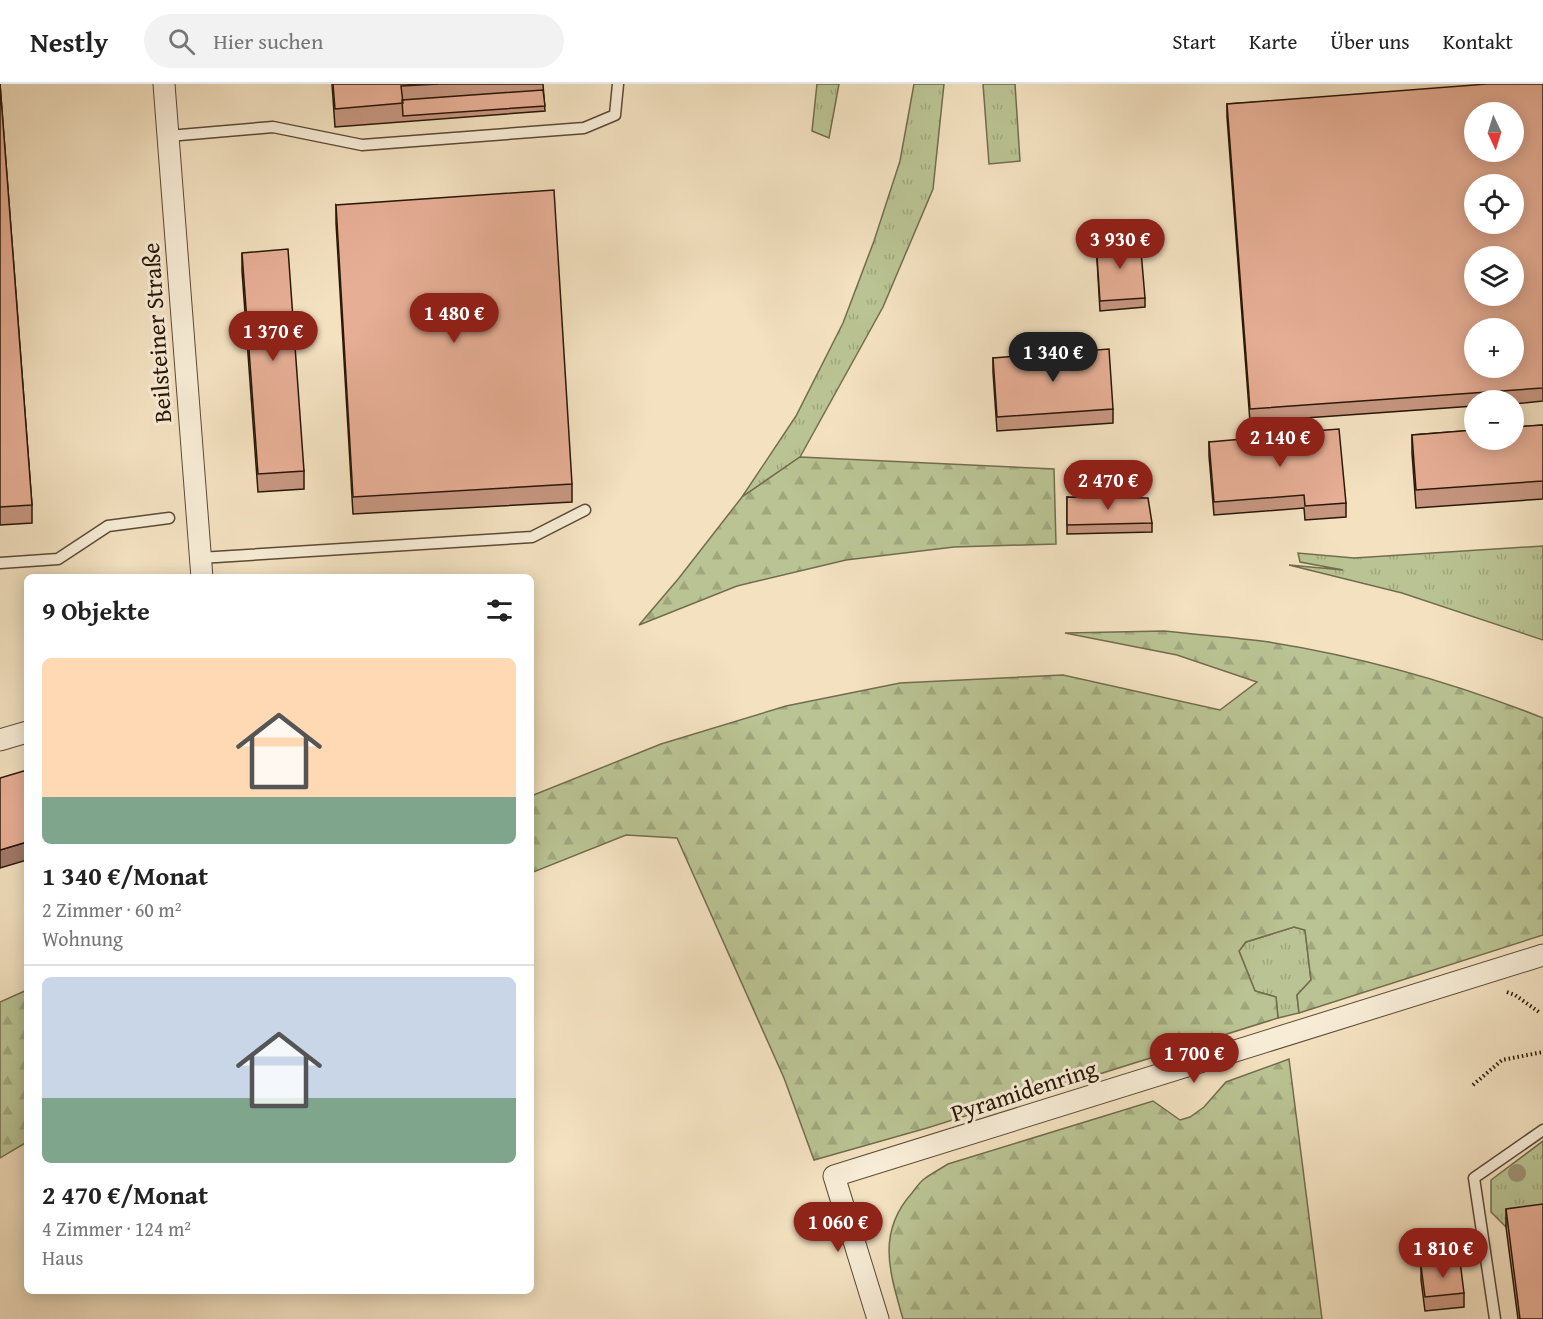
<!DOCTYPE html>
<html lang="de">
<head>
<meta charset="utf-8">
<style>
  :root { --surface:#fff; --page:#f2f2f2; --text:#222; --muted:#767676; --line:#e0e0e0; --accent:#8f2418 }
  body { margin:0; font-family:"Gentium Book Plus",serif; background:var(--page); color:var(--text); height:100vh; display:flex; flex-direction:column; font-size:22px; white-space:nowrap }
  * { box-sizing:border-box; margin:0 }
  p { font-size:20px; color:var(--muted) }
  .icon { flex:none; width:33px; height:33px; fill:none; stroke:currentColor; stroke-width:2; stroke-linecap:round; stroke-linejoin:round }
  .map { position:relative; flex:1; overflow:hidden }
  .sheet { position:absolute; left:24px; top:490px; width:510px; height:720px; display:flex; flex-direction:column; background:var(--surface); border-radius:9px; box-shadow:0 3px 15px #0003 }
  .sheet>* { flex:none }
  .needle { width:39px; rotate:176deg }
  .fabs { position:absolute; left:1464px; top:18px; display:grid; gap:12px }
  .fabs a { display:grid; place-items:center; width:60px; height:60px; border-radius:50%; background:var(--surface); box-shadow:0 3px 15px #0003; font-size:30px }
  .price { position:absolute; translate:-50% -51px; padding:0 14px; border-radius:21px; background:var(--accent); color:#fff; font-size:20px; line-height:39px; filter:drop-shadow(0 2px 3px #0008) }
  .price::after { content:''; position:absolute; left:50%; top:36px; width:18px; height:14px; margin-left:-9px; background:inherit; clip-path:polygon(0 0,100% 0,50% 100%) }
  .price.on { background:#222; color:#fff }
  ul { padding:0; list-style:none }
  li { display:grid; align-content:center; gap:12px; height:318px; padding:0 18px }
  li+li { border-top:2px solid var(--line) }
  li span { display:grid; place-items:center; height:186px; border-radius:9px; color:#555 }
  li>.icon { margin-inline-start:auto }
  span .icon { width:108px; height:108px; fill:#fffc; stroke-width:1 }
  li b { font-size:26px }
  h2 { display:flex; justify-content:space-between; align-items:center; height:72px; padding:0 18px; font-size:26px }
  header { display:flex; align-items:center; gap:36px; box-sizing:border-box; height:84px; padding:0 30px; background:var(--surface); border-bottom:2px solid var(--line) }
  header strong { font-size:28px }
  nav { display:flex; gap:33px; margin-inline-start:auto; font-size:21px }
  .search { width:420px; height:54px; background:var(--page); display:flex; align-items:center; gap:15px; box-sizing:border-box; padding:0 21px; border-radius:33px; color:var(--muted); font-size:22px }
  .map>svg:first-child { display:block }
  .grass { fill:url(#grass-tufts); stroke:#726d4d; stroke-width:1.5 }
  .forest { fill:url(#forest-firs); stroke:#726d4d; stroke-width:1.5 }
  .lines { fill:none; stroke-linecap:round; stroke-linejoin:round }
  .lane-casing { stroke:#5c4a35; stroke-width:13 }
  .street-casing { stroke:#5c4a35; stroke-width:23 }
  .path { stroke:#2a1707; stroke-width:4; stroke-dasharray:1.5 3; stroke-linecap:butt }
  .lane { stroke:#f7ecd6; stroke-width:10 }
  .street { stroke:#f7ecd6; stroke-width:21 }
  .tree { fill:#a09375 }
  .wall { fill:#c69680; stroke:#2a1707; stroke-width:1.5 }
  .shaded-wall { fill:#a17a68; stroke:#2a1707; stroke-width:1.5 }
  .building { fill:#e6ae95; stroke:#2a1707; stroke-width:1.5; fill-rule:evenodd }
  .labels { text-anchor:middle; stroke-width:6; stroke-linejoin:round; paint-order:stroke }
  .street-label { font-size:24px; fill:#2a1707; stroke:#f7ecd6 }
</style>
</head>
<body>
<header>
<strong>Nestly</strong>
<div class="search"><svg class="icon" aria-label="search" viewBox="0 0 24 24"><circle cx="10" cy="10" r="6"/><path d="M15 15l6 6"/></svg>Hier suchen</div>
<nav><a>Start</a><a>Karte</a><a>Über uns</a><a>Kontakt</a></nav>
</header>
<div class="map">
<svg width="1543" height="1235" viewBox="0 0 1543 1235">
  <defs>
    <pattern id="grass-tufts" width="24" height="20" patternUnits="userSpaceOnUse" patternTransform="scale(1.5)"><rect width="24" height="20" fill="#bac393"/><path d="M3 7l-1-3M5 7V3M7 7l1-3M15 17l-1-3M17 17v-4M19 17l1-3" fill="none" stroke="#a0a77d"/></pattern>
    <pattern id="forest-firs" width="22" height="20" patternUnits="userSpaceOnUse" patternTransform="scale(1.5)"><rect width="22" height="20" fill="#bac393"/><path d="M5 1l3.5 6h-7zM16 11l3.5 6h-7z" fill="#a0a77d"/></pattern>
  </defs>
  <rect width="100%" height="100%" fill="#f3e1c0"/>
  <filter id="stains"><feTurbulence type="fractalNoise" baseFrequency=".00333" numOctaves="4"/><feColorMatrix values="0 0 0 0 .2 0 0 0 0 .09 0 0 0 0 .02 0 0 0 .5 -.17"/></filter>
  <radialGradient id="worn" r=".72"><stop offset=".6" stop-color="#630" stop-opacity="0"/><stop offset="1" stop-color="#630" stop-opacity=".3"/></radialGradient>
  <path class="grass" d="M817,0H839L829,54L812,47Z
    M914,0H944L933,105L883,223L800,373L742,413L796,332L843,239L874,157L900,77Z
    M983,0H1015L1020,77L989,80Z
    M1543,462V556L1402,509L1289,481L1343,486L1300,478L1298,469L1354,474Z
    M1294,843L1305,846L1311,896L1297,911L1299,929L1278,934L1276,913L1255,907L1239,867L1246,858Z
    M1543,1057V1138L1506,1143L1491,1128V1096Z"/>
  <path class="forest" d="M800,373L1054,385L1056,460L954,463L846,476L737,502L639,541L679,494L742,413Z
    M1164,547C1199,551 1234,553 1269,558C1363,573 1455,599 1543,634V851L1299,929L1297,911L1311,896L1305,846L1294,843L1246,858L1239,867L1255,907L1276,913L1278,934L927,1044L814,1076L784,994L677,754L626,751L531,789V712L661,660L786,622L900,599L1063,591L1220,626L1257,598L1177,571L1065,549Z
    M27,906V1058L0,1074V918Z
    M1289,975L1322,1235H903C890,1189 876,1149 912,1109C916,1104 919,1099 924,1095C931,1090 940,1085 948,1080L1153,1017L1180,1036L1190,1033L1204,1023L1226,998Z"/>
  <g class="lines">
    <defs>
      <path id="lane" d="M168,52L273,43L362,61L584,44L615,31L618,0
        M200,474L532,453L585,426
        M0,479L58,475L108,442L169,434
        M1495,1235L1474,1094L1543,1046"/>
      <path id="street" d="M164,0L202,494
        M0,656L27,648
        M878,1235L834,1092L1543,871"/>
    </defs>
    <use href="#lane" class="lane-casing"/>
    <use href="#street" class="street-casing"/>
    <path class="path" d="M1507,908L1515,911L1539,928
      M1473,1001L1502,976L1543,968"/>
    <use href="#lane" class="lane"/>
    <use href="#street" class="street"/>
  </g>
  <circle class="tree" cx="1517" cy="1089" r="9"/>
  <path class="wall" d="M0,0L32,421V439L0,441Z
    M332,0H543L545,27L335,43Z
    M1543,0V317L1514,320V316H1474V322L1250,338L1227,33V20Z
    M336,121L572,400V418L353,430L336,139Z
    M1096,158L1145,214V223L1100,227Z
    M242,169L304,387V405L258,408L242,187Z
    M993,274L1113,325V339L997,347L993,288Z
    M1543,341V415L1416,424L1412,369V351Z
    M1209,358L1346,419V433L1305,436L1304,424L1214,431L1209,372Z
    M1067,413L1152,439V448L1067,450Z
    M1506,1125L1543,1235H1518L1506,1143Z
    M1421,1182L1464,1209V1223L1425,1227L1421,1196Z"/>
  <path class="shaded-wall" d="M27,758V776L0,784V766Z"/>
  <path class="building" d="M0,0L32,421L0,423Z
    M333,0H438L401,2L403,19L335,25Z
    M1487,0H1543V304L1250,325L1227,20ZM1474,28H1514V68H1474ZM1474,100H1514V140H1474ZM1474,172H1514V212H1474ZM1474,244H1514V284H1474Z
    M543,6L545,22L403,32L402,16Z
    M554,106L572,400L353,413L336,121Z
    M1140,155L1145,214L1100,217L1096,158Z
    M288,165L304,387L258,390L242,169Z
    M1109,265L1113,325L997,333L993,274Z
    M1543,341V397L1416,406L1412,351L1474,346V356H1514V343Z
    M1339,345L1346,419L1305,422L1304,411L1214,418L1209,358L1301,350V348Z
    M1067,413L1148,414L1152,439L1067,441Z
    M27,686V758L0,766V694Z
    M1543,1120V1235H1520L1506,1125Z
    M1460,1177L1464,1209L1425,1213L1421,1182Z"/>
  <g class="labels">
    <g class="street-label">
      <text transform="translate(157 249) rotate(-94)" y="8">Beilsteiner Straße</text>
      <text transform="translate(1024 1007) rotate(-18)" y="8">Pyramidenring</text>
    </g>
  </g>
  <rect width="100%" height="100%" filter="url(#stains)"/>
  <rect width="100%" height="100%" fill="url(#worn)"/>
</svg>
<div class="fabs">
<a><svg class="needle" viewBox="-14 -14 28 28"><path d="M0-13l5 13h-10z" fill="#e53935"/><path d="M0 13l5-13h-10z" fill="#767676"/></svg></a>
<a><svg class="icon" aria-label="locate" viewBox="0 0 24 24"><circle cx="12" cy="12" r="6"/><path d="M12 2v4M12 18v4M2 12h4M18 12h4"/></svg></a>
<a><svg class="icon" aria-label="layers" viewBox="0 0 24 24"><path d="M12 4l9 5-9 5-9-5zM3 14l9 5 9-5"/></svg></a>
<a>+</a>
<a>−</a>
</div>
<b class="price" style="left:1120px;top:186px">3 930 €</b>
<b class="price" style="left:454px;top:260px">1 480 €</b>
<b class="price" style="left:273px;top:278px">1 370 €</b>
<b class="price on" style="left:1053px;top:299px">1 340 €</b>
<b class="price" style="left:1280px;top:384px">2 140 €</b>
<b class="price" style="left:1108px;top:427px">2 470 €</b>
<b class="price" style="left:1194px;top:1000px">1 700 €</b>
<b class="price" style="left:838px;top:1169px">1 060 €</b>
<b class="price" style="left:1443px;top:1195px">1 810 €</b>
<section class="sheet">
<h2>9 Objekte<svg class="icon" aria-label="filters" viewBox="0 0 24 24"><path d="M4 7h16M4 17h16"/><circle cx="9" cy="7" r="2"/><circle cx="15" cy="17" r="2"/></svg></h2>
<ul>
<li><span style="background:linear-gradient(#ffd9b3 75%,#7fa58c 0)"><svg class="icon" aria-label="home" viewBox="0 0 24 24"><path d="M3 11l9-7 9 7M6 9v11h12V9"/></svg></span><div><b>1 340 €/Monat</b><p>2 Zimmer · 60 m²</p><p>Wohnung</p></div></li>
<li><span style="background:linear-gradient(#c9d6e8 65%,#7fa58c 0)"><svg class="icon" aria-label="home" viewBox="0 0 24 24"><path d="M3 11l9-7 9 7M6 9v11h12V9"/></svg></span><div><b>2 470 €/Monat</b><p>4 Zimmer · 124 m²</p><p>Haus</p></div></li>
</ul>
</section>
</div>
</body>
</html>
